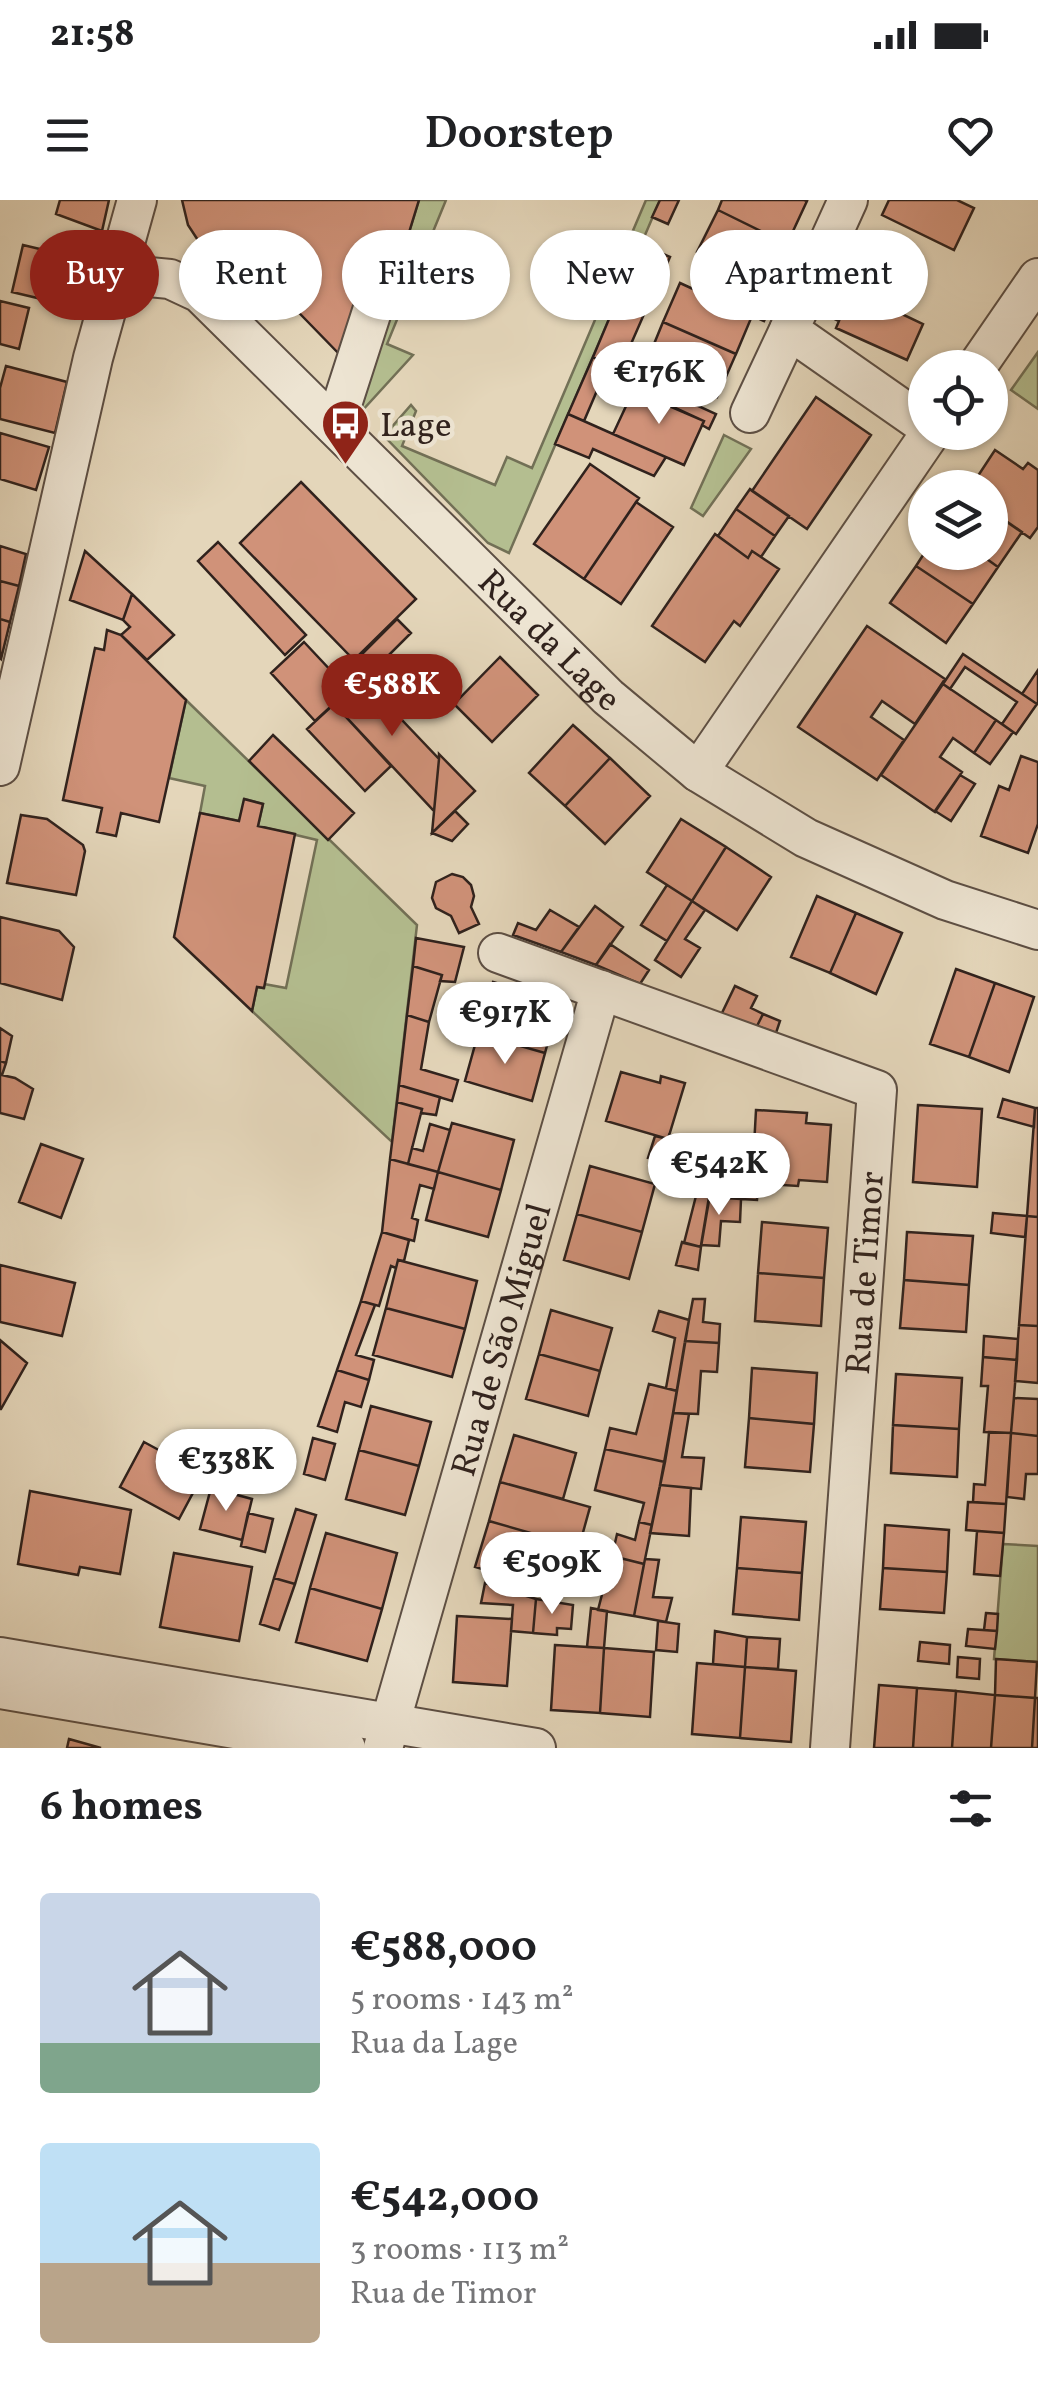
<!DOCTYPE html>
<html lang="en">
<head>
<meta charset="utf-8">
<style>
  :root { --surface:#fff; --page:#f2f2f2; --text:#202124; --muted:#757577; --accent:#8f2418 }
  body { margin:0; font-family:Vollkorn,serif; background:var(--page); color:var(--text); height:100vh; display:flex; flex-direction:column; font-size:38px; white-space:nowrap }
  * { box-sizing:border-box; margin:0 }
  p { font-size:32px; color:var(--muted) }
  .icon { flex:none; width:55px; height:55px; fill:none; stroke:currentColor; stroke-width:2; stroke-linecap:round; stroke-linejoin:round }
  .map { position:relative; height:1548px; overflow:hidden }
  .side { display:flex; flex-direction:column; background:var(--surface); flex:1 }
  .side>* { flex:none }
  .hud { position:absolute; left:30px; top:30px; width:980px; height:90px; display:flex; gap:20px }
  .controls { position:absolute; left:908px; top:150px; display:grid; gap:20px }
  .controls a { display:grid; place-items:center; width:100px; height:100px; border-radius:50%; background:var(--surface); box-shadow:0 2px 8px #0004; font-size:50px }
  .price { position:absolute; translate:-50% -85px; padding:0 22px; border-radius:35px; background:#fff; color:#222; font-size:32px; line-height:65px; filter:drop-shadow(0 2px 5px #0008) }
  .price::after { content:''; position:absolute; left:50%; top:60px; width:30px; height:22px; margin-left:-15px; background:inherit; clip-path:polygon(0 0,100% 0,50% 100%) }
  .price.selected { background:var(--accent); color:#fff }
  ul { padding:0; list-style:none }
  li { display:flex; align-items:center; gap:30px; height:250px; padding:0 40px }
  li span { display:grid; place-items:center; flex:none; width:280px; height:200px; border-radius:10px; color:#555 }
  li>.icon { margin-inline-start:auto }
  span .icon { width:120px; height:120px; fill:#fffc; stroke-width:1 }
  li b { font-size:42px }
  h2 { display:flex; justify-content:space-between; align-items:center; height:120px; padding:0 40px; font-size:42px }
  .pill { padding:0 35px; border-radius:45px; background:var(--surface); box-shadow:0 2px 8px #0004; font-size:35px; line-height:90px }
  .pill.selected { background:var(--accent); color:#fff }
  .status { display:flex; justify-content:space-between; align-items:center; height:70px; padding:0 50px; background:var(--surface); direction:ltr }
  .status svg { height:28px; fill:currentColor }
  header { display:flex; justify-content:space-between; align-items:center; height:130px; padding:0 40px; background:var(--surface); font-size:45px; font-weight:600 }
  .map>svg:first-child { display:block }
  .green { fill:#b4be90; stroke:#727056; stroke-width:2.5 }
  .building { fill:#d09279; stroke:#30221d; stroke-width:2.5 }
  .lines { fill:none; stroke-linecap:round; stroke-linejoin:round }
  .minor-casing { stroke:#5d4f44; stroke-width:42 }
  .minor { stroke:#ede4d2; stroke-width:38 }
  .labels { text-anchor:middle; stroke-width:9; stroke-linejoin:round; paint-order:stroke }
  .poi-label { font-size:35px; fill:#30221d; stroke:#ede4d2; text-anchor:start }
  .street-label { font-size:35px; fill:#30221d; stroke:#ede4d2 }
</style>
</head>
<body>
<div class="status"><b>21:58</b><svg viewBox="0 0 49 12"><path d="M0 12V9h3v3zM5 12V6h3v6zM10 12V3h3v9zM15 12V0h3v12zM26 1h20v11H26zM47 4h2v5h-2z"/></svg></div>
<header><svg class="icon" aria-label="menu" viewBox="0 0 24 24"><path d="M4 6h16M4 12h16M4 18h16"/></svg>Doorstep<svg class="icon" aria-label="heart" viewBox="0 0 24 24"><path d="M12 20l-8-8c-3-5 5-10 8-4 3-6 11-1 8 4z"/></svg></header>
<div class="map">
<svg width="1038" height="1548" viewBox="0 0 1038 1548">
  <rect width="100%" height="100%" fill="#e4d6ba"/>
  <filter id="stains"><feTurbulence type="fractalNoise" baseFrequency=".002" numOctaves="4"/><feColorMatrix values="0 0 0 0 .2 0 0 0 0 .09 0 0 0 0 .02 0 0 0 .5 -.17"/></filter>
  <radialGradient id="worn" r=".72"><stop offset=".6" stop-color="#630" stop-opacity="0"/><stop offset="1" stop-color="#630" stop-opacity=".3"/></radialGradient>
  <path class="green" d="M419,0H446L387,144L413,155L360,213L355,209Z
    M646,0H660L509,353L488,343L384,236L411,205L416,211L402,246L495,285L507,257L532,268Z
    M1038,152V209L1011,190Z
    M724,235L751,249L703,316L691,308Z
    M186,500L417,725L392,942L252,811L257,787L263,788L264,784L286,788L317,640L258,626L263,604L245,599L239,621L200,613L205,586L169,578Z
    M1003,1344L1038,1346V1462L994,1459Z"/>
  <path class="building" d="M60,0H109L102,31L56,14Z
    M182,0H419L407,39L385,33L344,159L269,82L229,66L205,51L188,25Z
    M660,0H679L668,24L652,17Z
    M722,0H804L807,1L787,44L718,10Z
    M889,0H957L974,8L954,50L882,15Z
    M718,10L787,44L766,86L697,52Z
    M641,44L670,57L657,87L638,88L631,107L617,100Z
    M23,45L82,59L71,106L12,92Z
    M740,73L766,86L769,79L781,85L772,104L734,87Z
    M859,76L891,91L885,106L923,124L907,160L836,128L839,121L830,117L844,88L852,91Z
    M680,83L752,116L736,154L663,122Z
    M730,85L772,104L764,121L723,102Z
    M617,100L645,112L620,169L593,157Z
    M0,101L29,108L19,149L0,144Z
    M663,122L736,154L717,197L645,166Z
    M593,157L628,173L618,195L599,186L584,221L568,214Z
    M6,166L67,182L55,233L0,219V188Z
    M665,175L691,186L685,200L660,188Z
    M634,189L704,221L684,265L613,234Z
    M672,194L716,214L709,229L702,225L704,221L667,205Z
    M816,197L871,235L807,329L752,291Z
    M568,214L613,234L666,257L654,276L593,249L589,258L555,244Z
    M0,233L49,247L36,290L0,279Z
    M995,250L1023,269L1028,263L1038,270V327L1030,338L990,310V288H970Z
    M590,264L639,298L584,379L534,344Z
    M301,282L416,399L354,460L240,343Z
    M750,289L789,316L775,336L736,309Z
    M636,302L673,327L621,404L584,379Z
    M736,309L775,336L761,357L752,351L748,358L718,336Z
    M990,310L1022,332L998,367L977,352H990Z
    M715,334L748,358L752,351L779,369L740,426L734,421L705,462L652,426Z
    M218,342L306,435L285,455L198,361Z
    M0,346L26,354L19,386L0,381Z
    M85,351L132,394L123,420L70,400Z
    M925,352H977L998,367L973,404L916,366Z
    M916,366L973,404L946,443L890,403Z
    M0,381L19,386L10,422L0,419Z
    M132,394L174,435L147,460L121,435L130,427L123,420Z
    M0,419L10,422L1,459L0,458Z
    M397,419L411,433L374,470L360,456Z
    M867,426L945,479L915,524L882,501L871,517L904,540L877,580L798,527Z
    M107,430L121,435L186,500L159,622L121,613L116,636L97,632L102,608L63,600L95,448L104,450Z
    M304,442L349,490L315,521L271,473Z
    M963,454L1037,504L1016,534L1002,524L1017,502L965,467L950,489L943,484Z
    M500,457L538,495L492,542L454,504Z
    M1038,470V502L1037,504L1022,494Z
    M362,478L439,559L434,611L334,504Z
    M943,484L996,520L974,553L953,538L940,557L962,572L935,612L881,575Z
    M334,504L391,566L365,591L307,529Z
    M996,520L1013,532L990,564L974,553Z
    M573,525L610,558L565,606L529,573Z
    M273,535L354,613L328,640L249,561Z
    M439,554L475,591L432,633L439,559Z
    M1021,556L1038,562V624L1028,653L981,636L999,586L1009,590Z
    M610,558L650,596L605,644L565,606Z
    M960,575L975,584L951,621L935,611Z
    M244,599L263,604L258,626L295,634L264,788L257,787L252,811L174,737L200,613L239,621Z
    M455,611L468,624L452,641L432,633Z
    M21,615L47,619L83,645L85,651L76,695L7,683Z
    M681,619L726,647L692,701L647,672Z
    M726,647L771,677L737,730L692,701Z
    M452,674L463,677L471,685L474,696L471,707L479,724L459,733L451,716L436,708L432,698L436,682Z
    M667,685L692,701L667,741L641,725Z
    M817,696L856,713L830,773L791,757Z
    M692,701L705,710L685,739L700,748L681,777L655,760Z
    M595,706L623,727L596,765L561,752Z
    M550,710L579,727L561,752L513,735L518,723L536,730Z
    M856,713L902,733L876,794L830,773Z
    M0,717L59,731L74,747L62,800L0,783Z
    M416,738L464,747L455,782L440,781L442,775L413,766Z
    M610,744L649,770L640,784L596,765Z
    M413,766L442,775L429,822L407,815Z
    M956,769L995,783L969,857L930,844Z
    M493,782L559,802L545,853L478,834Z
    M995,783L1034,797L1009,872L969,857Z
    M735,786L757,796L751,808L763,814L757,826L721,815Z
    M763,814L780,821L776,833L757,826Z
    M407,815L429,822L421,869L458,880L452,901L399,885Z
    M0,828L12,836L6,863L0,861Z
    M478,834L545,853L532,901L465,881Z
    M0,861L6,863L2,875L15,878L33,889L24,919L0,913Z
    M621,872L660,883L661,876L685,883L668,939L606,921Z
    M399,885L440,897L436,915L421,913L422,909L397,902Z
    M1003,899L1035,908L1034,927L998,917Z
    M397,902L422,909L408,964L390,959Z
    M918,905L982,909L977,987L913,982Z
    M1035,908H1038V1017L1027,1016Z
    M756,910L807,913L806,923L831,925L827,982L799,980L798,986L752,983Z
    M452,923L514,940L501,990L438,972Z
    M430,924L450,930L438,972L408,964L412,948L423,951Z
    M669,935L687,940L689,936L719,946L713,977L648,958L655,936L668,939Z
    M41,944L83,959L61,1018L19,1002Z
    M717,953L754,956L752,983L758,984L757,1000L709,997Z
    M390,959L438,972L434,989L420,985L412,1018L418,1020L414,1041L382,1032Z
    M590,966L655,984L642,1032L577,1014Z
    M683,968L713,977L701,1047L684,1043L697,992L678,987Z
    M438,972L501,990L488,1037L426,1020Z
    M709,997L741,999L740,1022L721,1021L719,1046L701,1045Z
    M993,1013L1027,1016L1025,1037L991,1033Z
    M577,1014L642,1032L629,1079L564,1060Z
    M1027,1016L1038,1017V1126L1019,1125Z
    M762,1022L828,1028L824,1078L758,1073Z
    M382,1032L409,1040L404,1061L398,1060L396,1068L391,1066L379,1106L361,1101Z
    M907,1032L973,1036L969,1085L904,1080Z
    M682,1042L701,1047L698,1070L676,1065Z
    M398,1060L477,1081L465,1129L386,1108Z
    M0,1065L75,1083L62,1136L0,1122Z
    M758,1073L824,1078L821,1126L755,1121Z
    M904,1080L969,1085L966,1132L900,1128Z
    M693,1099H705L703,1122L720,1124L719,1143L685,1141Z
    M361,1101L375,1105L356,1155L374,1160L369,1180L337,1170Z
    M386,1108L465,1129L452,1177L373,1155Z
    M551,1110L612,1128L600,1171L539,1154Z
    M659,1111L689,1120L677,1191L666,1188L675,1138L653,1131Z
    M1019,1125L1038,1126V1183L1015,1181Z
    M984,1136L1018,1139L1017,1160L983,1157Z
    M0,1140L27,1163L1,1209H0Z
    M685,1141L719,1143L717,1172L701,1171L698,1214L673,1213Z
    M539,1154L600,1171L588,1216L526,1199Z
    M983,1157L1017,1160L1011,1233L984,1232L988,1186H981Z
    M752,1168L817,1173L814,1224L749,1218Z
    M337,1170L369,1180L361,1207L345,1202L337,1232L318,1226Z
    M896,1174L962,1178L959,1229L893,1225Z
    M649,1184L677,1191L665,1262L605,1249L610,1228L636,1234Z
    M1014,1198L1038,1199V1236L1011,1233Z
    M371,1206L431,1222L419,1266L359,1250Z
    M673,1213L689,1214L682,1257L704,1258L701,1289L660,1285Z
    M749,1218L814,1224L810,1272L745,1267Z
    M893,1225L959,1229L957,1277L891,1273Z
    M989,1232L1011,1233L1006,1304L973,1302L974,1284L985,1285Z
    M1011,1233L1038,1236V1274H1026L1024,1299L1007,1297Z
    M514,1235L576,1253L563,1299L500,1282Z
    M313,1238L335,1244L325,1280L304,1274Z
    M144,1242L203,1274L179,1319L120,1287Z
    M605,1249L665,1262L652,1325L639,1322L644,1303L595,1290Z
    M359,1250L419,1266L405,1315L346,1299Z
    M500,1282L590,1307L579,1347L489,1321Z
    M660,1285L691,1288L689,1336L650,1333Z
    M211,1288L252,1299L242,1340L200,1329Z
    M30,1291L131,1310L120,1374L80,1367L78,1375L18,1364Z
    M968,1302L1006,1304L1004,1333L966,1330Z
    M296,1309L316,1315L295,1384L274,1378Z
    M248,1313L273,1319L265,1352L241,1346Z
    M741,1317L806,1322L802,1373L737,1368Z
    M489,1321L552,1339L538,1385L475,1367Z
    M639,1322L652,1325L644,1364L612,1356L617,1334L635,1340Z
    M885,1325L949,1330L947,1372L883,1368Z
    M977,1331L1004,1333L1000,1376L974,1374Z
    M326,1333L397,1353L382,1409L310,1388Z
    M174,1353L252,1367L239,1441L160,1427Z
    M612,1356L644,1364L634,1416L598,1410Z
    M645,1359L659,1360L653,1397L672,1398L666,1422L634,1416Z
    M737,1368L802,1373L799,1420L733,1414Z
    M883,1368L947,1372L944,1413L880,1409Z
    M274,1378L295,1384L279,1430L260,1424Z
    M485,1383L536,1399L533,1433L511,1431L513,1405L481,1403Z
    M310,1388L382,1409L367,1461L296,1442Z
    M536,1399L573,1405L571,1429L557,1428V1435L533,1433Z
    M591,1408L607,1411L604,1448L587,1447Z
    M986,1413L998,1414L997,1431L984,1430Z
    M457,1416L512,1419L507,1486L453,1482Z
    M658,1421L679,1424L677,1452L656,1450Z
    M968,1429L997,1431L995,1449L966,1446Z
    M715,1431L747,1437L745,1467L713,1464Z
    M747,1437L780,1439L778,1469L745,1467Z
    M920,1442L950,1445L949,1464L918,1461Z
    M555,1445L604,1448L600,1513L551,1510Z
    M604,1448L654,1452L650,1517L600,1513Z
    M958,1457L980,1459L979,1479L957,1477Z
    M996,1459L1037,1462L1035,1498L995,1495Z
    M697,1463L745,1467L740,1538L692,1534Z
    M745,1467L796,1471L791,1542L740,1538Z
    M879,1485L917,1488L913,1548H874Z
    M917,1488L956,1491L952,1548H913Z
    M956,1491L995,1495L991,1548H952Z
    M995,1495L1035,1498L1032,1548H991Z
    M1035,1498H1038V1548H1032Z
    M69,1539L101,1548H67Z"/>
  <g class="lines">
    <defs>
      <g id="minor">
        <path d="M848,0L789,130L925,225"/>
        <path id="s1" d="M118,74L170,79L200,93L608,497L698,572L806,638L945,700L1038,730"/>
        <path d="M976,168L1038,78"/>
        <path d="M750,213L789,130"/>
        <path d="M335,226L384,74"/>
        <path d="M0,566L93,158L137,0"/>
        <path d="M698,572L931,232"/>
        <path d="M498,753L877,890L830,1548"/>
        <path d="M0,1457L536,1548"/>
        <path d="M0,1489L346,1548"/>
        <path id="s2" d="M383,1548L601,790"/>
      </g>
    </defs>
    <use href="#minor" class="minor-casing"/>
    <use href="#minor" class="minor"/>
  </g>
  <defs>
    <symbol id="bus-pin" viewBox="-11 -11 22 30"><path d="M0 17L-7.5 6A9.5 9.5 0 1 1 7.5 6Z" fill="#8f2418" stroke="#ede4d2"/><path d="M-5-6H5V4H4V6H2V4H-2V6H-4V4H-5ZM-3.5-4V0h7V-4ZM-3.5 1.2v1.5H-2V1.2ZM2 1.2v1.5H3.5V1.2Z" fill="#fff"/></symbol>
  </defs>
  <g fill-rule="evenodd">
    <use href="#bus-pin" x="318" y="196" width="55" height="75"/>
  </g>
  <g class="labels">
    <g class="poi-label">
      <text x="380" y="236">Lage</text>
    </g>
    <g class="street-label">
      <text dy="12" stroke="none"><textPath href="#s1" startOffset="578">Rua da Lage</textPath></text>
      <text transform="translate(864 1073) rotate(-86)" y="12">Rua de Timor</text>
      <text dy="12" stroke="none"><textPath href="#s2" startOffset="425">Rua de São Miguel</textPath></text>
    </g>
  </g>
  <rect width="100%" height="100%" filter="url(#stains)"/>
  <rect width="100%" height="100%" fill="url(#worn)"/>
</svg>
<div class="controls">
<a><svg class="icon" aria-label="locate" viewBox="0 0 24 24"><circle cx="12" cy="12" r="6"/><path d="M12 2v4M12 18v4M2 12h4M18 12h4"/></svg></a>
<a><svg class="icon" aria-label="layers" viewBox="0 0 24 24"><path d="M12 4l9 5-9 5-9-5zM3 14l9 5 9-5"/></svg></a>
</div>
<b class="price" style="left:659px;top:227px">€176K</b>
<b class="price selected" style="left:392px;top:539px">€588K</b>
<b class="price" style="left:505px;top:867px">€917K</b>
<b class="price" style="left:719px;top:1018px">€542K</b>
<b class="price" style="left:226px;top:1314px">€338K</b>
<b class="price" style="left:552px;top:1417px">€509K</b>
<div class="hud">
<a class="pill selected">Buy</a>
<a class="pill">Rent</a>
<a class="pill">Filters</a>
<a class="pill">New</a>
<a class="pill">Apartment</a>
</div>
</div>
<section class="side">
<h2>6 homes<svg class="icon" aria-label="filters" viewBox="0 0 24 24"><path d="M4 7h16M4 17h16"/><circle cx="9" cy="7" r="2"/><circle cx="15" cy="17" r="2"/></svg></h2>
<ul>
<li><span style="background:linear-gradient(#c9d6e8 75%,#7fa58c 0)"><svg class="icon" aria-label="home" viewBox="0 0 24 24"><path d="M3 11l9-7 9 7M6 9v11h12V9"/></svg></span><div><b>€588,000</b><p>5 rooms · 143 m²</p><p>Rua da Lage</p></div></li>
<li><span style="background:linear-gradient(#bfe0f5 60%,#b9a48a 0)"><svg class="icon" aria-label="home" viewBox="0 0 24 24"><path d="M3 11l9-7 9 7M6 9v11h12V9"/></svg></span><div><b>€542,000</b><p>3 rooms · 113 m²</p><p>Rua de Timor</p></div></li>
</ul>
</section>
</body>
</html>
